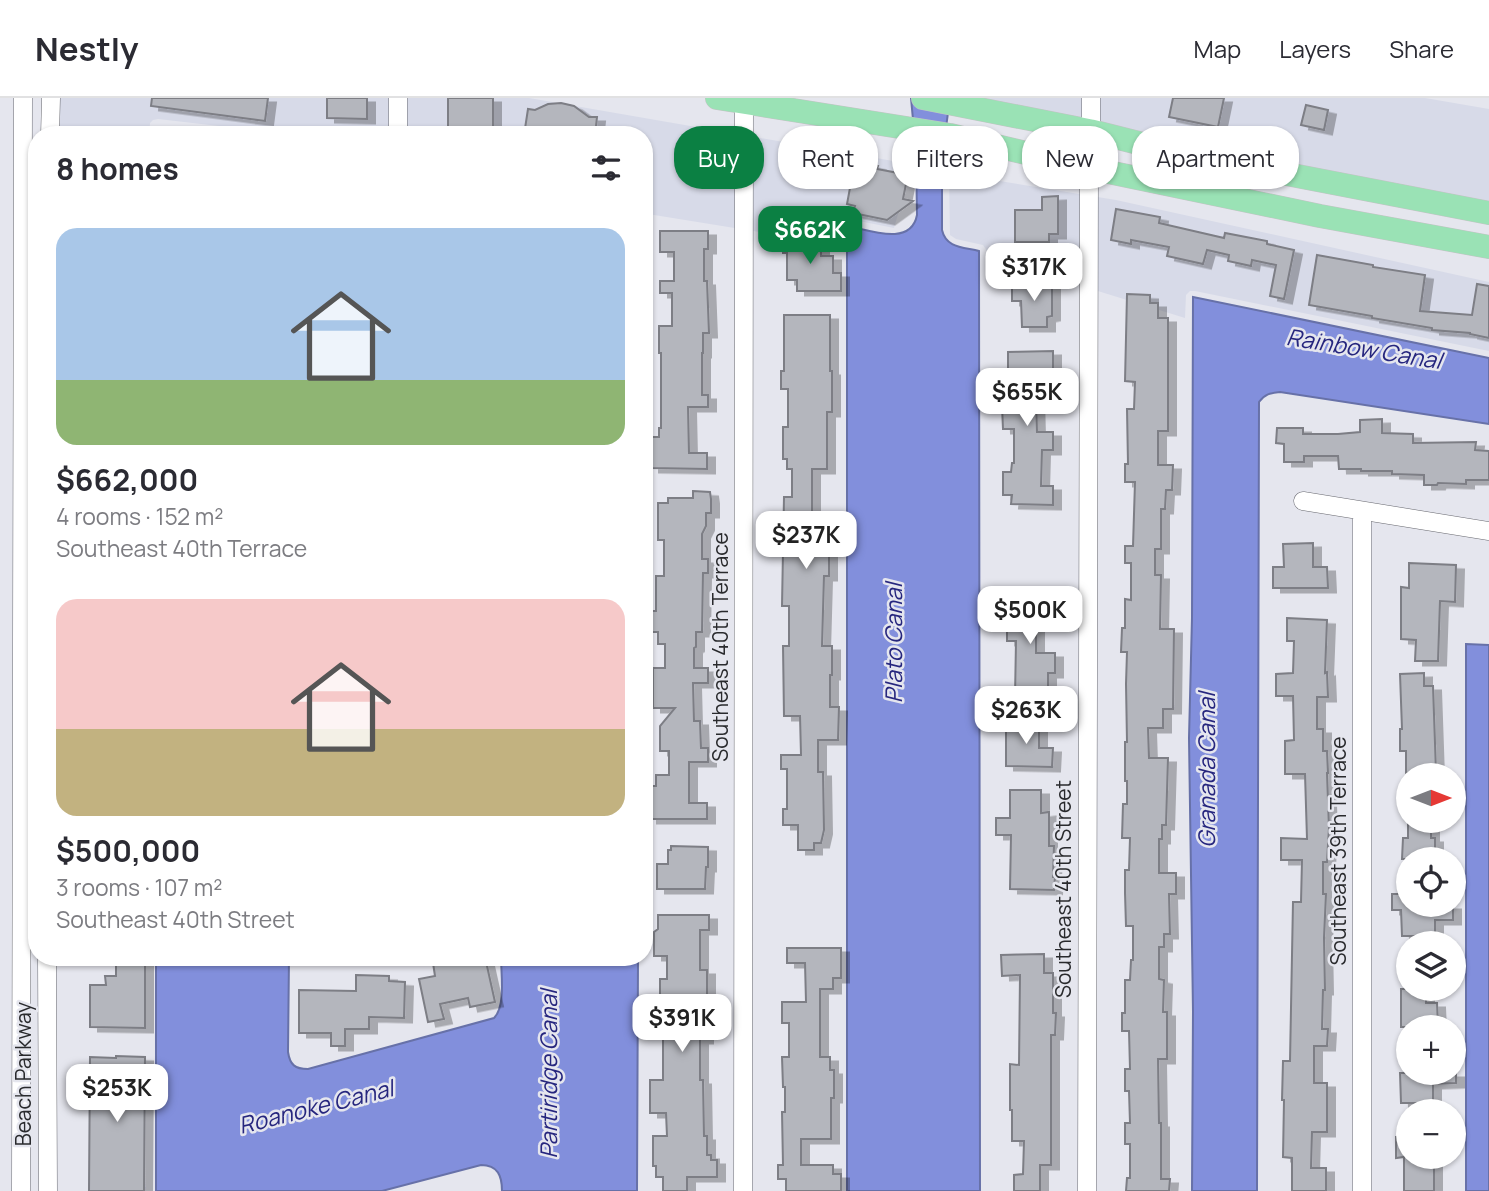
<!DOCTYPE html>
<html lang="en">
<head>
<meta charset="utf-8">
<style>
  :root { --surface:#fff; --page:#f2f2f3; --text:#2b2b33; --muted:#7c7c81; --line:#e1e1e2; --accent:#0b8043 }
  body { margin:0; font-family:Manrope,sans-serif; background:var(--page); color:var(--text); height:100vh; display:flex; flex-direction:column; font-size:26px; white-space:nowrap }
  * { box-sizing:border-box; margin:0 }
  p { font-size:23px; color:var(--muted) }
  .icon { flex:none; width:38px; height:38px; fill:none; stroke:currentColor; stroke-width:2; stroke-linecap:round; stroke-linejoin:round }
  .map { position:relative; flex:1; overflow:hidden }
  .sheet { position:absolute; left:28px; top:28px; width:625px; height:840px; display:flex; flex-direction:column; background:var(--surface); border-radius:28px; box-shadow:0 2px 5px #0004 }
  .sheet>* { flex:none }
  .hud { position:absolute; left:674px; top:28px; width:665px; height:63px; display:flex; gap:14px }
  .needle { width:46px; rotate:90deg }
  .fabs { position:absolute; left:1396px; top:665px; display:grid; gap:14px }
  .fabs a { display:grid; place-items:center; width:70px; height:70px; border-radius:50%; background:var(--surface); box-shadow:0 2px 5px #0004; font-size:35px }
  .price { position:absolute; translate:-50% -60px; padding:0 16px; border-radius:14px; background:#fff; color:#222; font-size:23px; line-height:46px; filter:drop-shadow(0 2px 4px #0008) }
  .price::after { content:''; position:absolute; left:50%; top:42px; width:21px; height:16px; margin-left:-10px; background:inherit; clip-path:polygon(0 0,100% 0,50% 100%) }
  .price.active { background:var(--accent); color:#fff }
  ul { padding:0; list-style:none }
  li { display:grid; align-content:center; gap:14px; height:371px; padding:0 28px }
  li span { display:grid; place-items:center; height:217px; border-radius:21px; color:#555 }
  li>.icon { margin-inline-start:auto }
  span .icon { width:126px; height:126px; fill:#fffc; stroke-width:1 }
  li b { font-size:30px }
  h2 { display:flex; justify-content:space-between; align-items:center; height:84px; padding:0 28px; font-size:30px }
  .chip { padding:0 24px; border-radius:28px; background:var(--surface); box-shadow:0 2px 5px #0004; font-size:24px; line-height:63px }
  .chip.active { background:var(--accent); color:#fff }
  header { display:flex; align-items:center; gap:42px; box-sizing:border-box; height:98px; padding:0 35px; background:var(--surface); border-bottom:2px solid var(--line) }
  header strong { font-size:33px }
  nav { display:flex; gap:38px; margin-inline-start:auto; font-size:24px }
  .map>svg:first-child { display:block }
  .built { fill:#d7dae8 }
  .water { fill:#828fdc; stroke:#6771a8; stroke-width:2 }
  .building { fill:#b4b6bd; stroke:#7d7e85; stroke-width:2; filter:url(#shadow) }
  .lines { fill:none; stroke-linecap:round; stroke-linejoin:round }
  .minor-casing { stroke:#686970; stroke-width:19 }
  .major-casing { stroke:#c3c3c4; stroke-width:24 }
  .minor { stroke:#fff; stroke-width:18 }
  .major { stroke:#9ae2b5; stroke-width:23 }
  .labels { text-anchor:middle; stroke-width:5; stroke-linejoin:round; paint-order:stroke }
  .street-label { font-size:21px; fill:#292a2d; stroke:#e5e6ee }
  .water-label { font-size:23px; font-style:italic; fill:#26267e; stroke:#e5e6ee }
</style>
</head>
<body>
<header>
<strong>Nestly</strong>
<nav><a>Map</a><a>Layers</a><a>Share</a></nav>
</header>
<div class="map">
<svg width="1489" height="1093" viewBox="0 0 1489 1093">
  <defs>
    <filter id="shadow"><feDropShadow dx="8" dy="4.5" stdDeviation="0" flood-color="#0004"/></filter>
  </defs>
  <rect width="100%" height="100%" fill="#e5e6ee"/>
  <path class="built" d="M60,0H529L899,64L900,109L894,130L849,121L845,122L841,124L840,130H838L840,147L648,116L647,90L644,86V37H296L158,21L153,22L150,25L149,37H66L59,36Z
    M968,0H1425L1489,11V107L1216,54Z
    M949,72L969,78L1116,102L1489,184V253L1195,193H1190L1186,197L1185,220L1030,172L987,169V153L983,147L956,141L950,137Z"/>
  <path class="water" d="M911,0H950L942,59V132C946,150 963,149 979,153L980,1093H847V128C869,132 911,149 917,117L916,54Z
    M1193,199L1489,260V326L1280,294C1270,295 1265,296 1259,304L1257,1093H1192L1193,913L1189,640L1192,520Z
    M1466,546L1489,547V1093H1466Z
    M156,859H289L288,954C290,967 295,971 308,971L494,920C506,908 501,876 501,859H638L637,1093H502C502,1078 498,1067 481,1067L382,1093H156Z"/>
  <path class="building" d="M152,0H268L265,23L151,8Z
    M327,0H367V21L327,20Z
    M448,0H493V31H448Z
    M1173,0H1224L1218,29L1169,19Z
    M561,5L574,8L589,19H597L595,37H524L528,11L535,12L548,6Z
    M1306,7L1328,12L1324,32L1301,27Z
    M864,65L878,68L877,71L898,75L906,86L903,101L913,103L887,122L853,115L855,108L847,106L852,79L860,80Z
    M1058,98V136H1049V144H1015V112H1042V99Z
    M1116,111L1160,119L1159,125L1224,140L1225,135L1267,143V146L1294,152L1284,201L1270,198L1276,167L1252,162L1251,168L1228,163L1229,157L1207,152L1203,166L1167,158L1169,149L1131,142V146L1111,142Z
    M660,133H708V151H704V183H707L709,235H703V255H702V297H708V309H688L689,355H707V371L651,370V339H659V330H661V255H659V228H672V195H660V183H674V154H660Z
    M783,141H821V158H833V175H841V193H797V182H787V155H783Z
    M1317,157L1373,167V169L1425,177L1420,213L1472,217L1477,186L1489,188V240L1470,236V235L1432,232V230L1372,220V218L1309,207Z
    M1052,184V218L1047,219V229H1022L1021,203H1012V185Z
    M1127,196L1150,197V205H1158V220H1168V333H1158V367H1173L1172,392H1166L1165,411H1161V451H1155V477H1161L1160,531H1174L1173,611H1163V630H1148L1149,660H1168L1166,727H1162V741H1159V775H1176V796H1169L1170,836H1164V849H1159V881L1164,882L1163,914H1167V961H1158L1159,1025H1161V1081H1170L1169,1093H1126L1127,1080H1130V1046H1125V1025H1130L1129,993H1125V971H1130L1129,933H1122V915H1125V882H1130L1131,862H1133V828H1126L1125,795V772H1129L1130,740H1122L1123,706H1127V683H1125V644H1127L1126,586L1127,554H1121L1122,530H1125V501L1131,502V465H1125V448H1133L1135,384H1125V366H1128L1127,311H1134L1135,284L1125,283Z
    M784,217H830V273H832V314H827V371H812V437H829V478H824L822,548H832V577H830V609H839L838,642H818V674H823L824,732L821,745H814V752H798V727H783V711H787V671H781V657H801L800,618H784L783,548H789V508H782L784,399H792V371H787V361H783V329H788V291H781V273H784Z
    M1053,253V272H1042V296H1036L1037,334H1053V352H1042L1041,388H1053V407L1011,406L1012,397H1003V374H1011L1012,365H1014V331H1003L1002,308H1008V254Z
    M1382,321V335L1413,336V345L1476,344L1475,352L1489,353V382H1466V386L1438,385L1437,387H1424V377L1392,376V373H1361V371H1339L1338,358H1304V364H1284V346L1276,345L1277,330H1303V336H1338L1360,334V322Z
    M693,393L710,394L711,401V415H706V428L702,436V461H708V475H703L702,534H696V549L694,550V570H708V585H693L694,623H700L701,650H708V664H689V705H707V721H649V688H656V677H669V653H660V628L675,610H653V570H665V546H658V534H650V513H656V478H664V442H658V405H668V400H693Z
    M1313,445V469H1327L1328,490H1273V469H1284L1283,446Z
    M1409,465L1456,467L1455,504L1440,503L1438,563H1415L1416,542L1401,541V489L1409,490Z
    M1007,500L1053,501V519H1036V555H1055V575H1048V599H1015L1016,543H1007Z
    M1287,520L1327,522L1325,575L1327,574L1328,599H1317V631H1323V653H1327L1328,675H1327L1329,730L1327,764H1323V796H1326L1324,840L1325,892H1323L1322,931H1328L1327,948H1314V985H1327V1034H1312L1311,1070H1326V1093H1292V1060L1283,1059L1284,1002H1282L1283,963H1290L1293,804H1301L1302,762H1281V740L1307,741L1305,676H1285V643L1294,642L1293,598H1276V576L1293,575L1294,543H1287Z
    M1424,575V588H1433L1436,674L1406,675V653H1400V631H1402L1400,576Z
    M1006,623L1039,624V650H1053L1052,669L1006,668Z
    M1010,692H1041V715L1049,714V748H1054L1053,779H1055L1054,792L1010,791L1011,737H996V720H1010Z
    M1408,723H1431V740H1435V761H1402L1403,740H1408Z
    M671,748L708,749V769H706L705,791H657V766H668V752H671Z
    M1392,796H1409V807H1453V822H1435V838H1402L1401,812H1392Z
    M658,817H709V832H700V872H707V913H705V941H700V982H703L704,1038H707V1057H711V1062H717V1079H687V1093H663V1079H656V1068H653V1038H667L666,1015H650V982H663V909H660V881H667V858H654V834L658,831Z
    M787,850H841V880H833V891H820V959H830V972H834V1000H831V1041H801V1067H833V1076H841V1093H786V1081H778V1067H783L782,1014H785V989H783L782,959H789V925H782V904H806L805,865H787Z
    M1044,856V875H1053V915H1056L1055,937H1051V1067H1040V1093H1014V1077L1023,1076L1024,1043H1012V1012H1010V966L1019,967L1020,877L1002,878L1001,857Z
    M116,859H145V930L90,929V887H106L105,878H116Z
    M460,859H485L495,904L470,909L468,900L440,906L444,921L428,924L419,881L435,878L433,865Z
    M356,877L389,878V883L405,884L404,920L369,919V931H345V948H331V935H299V892L356,893Z
    M1401,891H1426V905H1437L1438,927H1432V929H1401Z
    M116,958L145,959L144,1093H89L90,959L116,960Z
    M1400,975H1456V985L1433,986V1005H1401Z
    M1396,1039H1409V1059H1434V1093H1404V1059L1396,1060Z"/>
  <g class="lines">
    <defs>
      <path id="minor" d="M398,0V37
        M1091,0V33
        M50,37L51,0
        M1303,403L1489,433
        M47,859L48,1093
        M21,1093L23,0
        M743,1093L744,0
        M1087,1093L1089,70
        M1362,1093V414"/>
      <path id="major" d="M717,0L950,37L1089,70L1320,118L1489,149
        M923,0L1091,33L1178,55L1489,115"/>
    </defs>
    <use href="#minor" class="minor-casing"/>
    <use href="#major" class="major-casing"/>
    <use href="#minor" class="minor"/>
    <use href="#major" class="major"/>
  </g>
  <g class="labels">
    <g class="street-label">
      <text transform="translate(721 549) rotate(-90)" y="7">Southeast 40th Terrace</text>
      <text transform="translate(1339 753) rotate(-90)" y="7">Southeast 39th Terrace</text>
      <text transform="translate(1064 791) rotate(-90)" y="7">Southeast 40th Street</text>
      <text transform="translate(24 976) rotate(-90)" y="7">Beach Parkway</text>
    </g>
    <g class="water-label">
      <text transform="translate(1364 251) rotate(9)" y="8">Rainbow Canal</text>
      <text transform="translate(894 545) rotate(-90)" y="8">Plato Canal</text>
      <text transform="translate(1207 672) rotate(-90)" y="8">Granada Canal</text>
      <text transform="translate(549 976) rotate(-90)" y="8">Partiridge Canal</text>
      <text transform="translate(316 1009) rotate(-14)" y="8">Roanoke Canal</text>
    </g>
  </g>
</svg>
<div class="fabs">
<a><svg class="needle" viewBox="-14 -14 28 28"><path d="M0-13l5 13h-10z" fill="#e53935"/><path d="M0 13l5-13h-10z" fill="#7c7c81"/></svg></a>
<a><svg class="icon" aria-label="locate" viewBox="0 0 24 24"><circle cx="12" cy="12" r="6"/><path d="M12 2v4M12 18v4M2 12h4M18 12h4"/></svg></a>
<a><svg class="icon" aria-label="layers" viewBox="0 0 24 24"><path d="M12 4l9 5-9 5-9-5zM3 14l9 5 9-5"/></svg></a>
<a>+</a>
<a>−</a>
</div>
<b class="price active" style="left:810px;top:168px">$662K</b>
<b class="price" style="left:1034px;top:205px">$317K</b>
<b class="price" style="left:1027px;top:330px">$655K</b>
<b class="price" style="left:806px;top:473px">$237K</b>
<b class="price" style="left:1030px;top:548px">$500K</b>
<b class="price" style="left:1026px;top:648px">$263K</b>
<b class="price" style="left:682px;top:956px">$391K</b>
<b class="price" style="left:117px;top:1026px">$253K</b>
<div class="hud">
<a class="chip active">Buy</a>
<a class="chip">Rent</a>
<a class="chip">Filters</a>
<a class="chip">New</a>
<a class="chip">Apartment</a>
</div>
<section class="sheet">
<h2>8 homes<svg class="icon" aria-label="filters" viewBox="0 0 24 24"><path d="M4 7h16M4 17h16"/><circle cx="9" cy="7" r="2"/><circle cx="15" cy="17" r="2"/></svg></h2>
<ul>
<li><span style="background:linear-gradient(#a9c7e8 70%,#8fb573 0)"><svg class="icon" aria-label="home" viewBox="0 0 24 24"><path d="M3 11l9-7 9 7M6 9v11h12V9"/></svg></span><div><b>$662,000</b><p>4 rooms · 152 m²</p><p>Southeast 40th Terrace</p></div></li>
<li><span style="background:linear-gradient(#f6c9c9 60%,#c2b280 0)"><svg class="icon" aria-label="home" viewBox="0 0 24 24"><path d="M3 11l9-7 9 7M6 9v11h12V9"/></svg></span><div><b>$500,000</b><p>3 rooms · 107 m²</p><p>Southeast 40th Street</p></div></li>
</ul>
</section>
</div>
</body>
</html>
